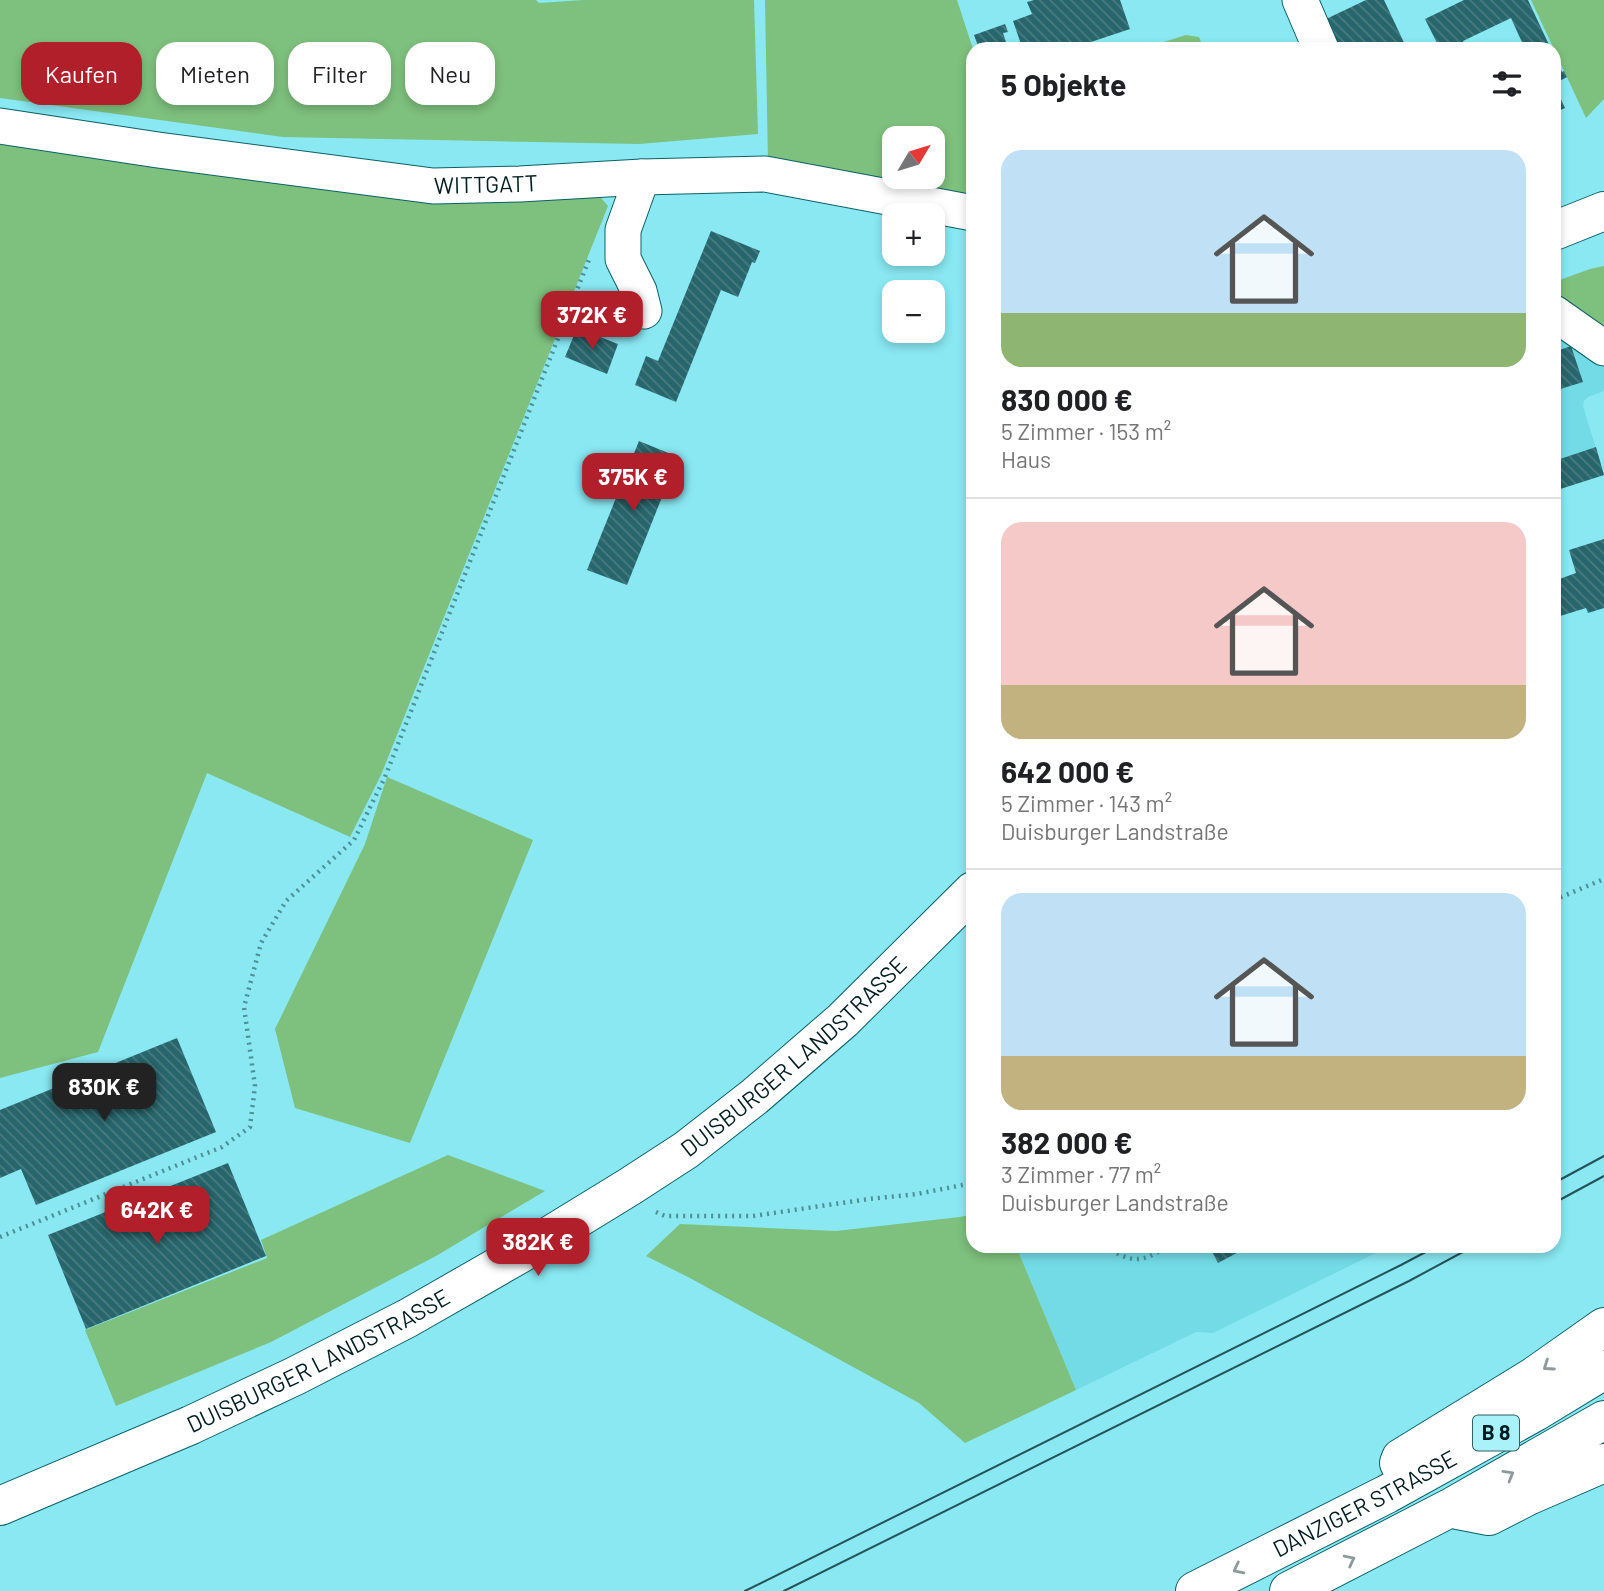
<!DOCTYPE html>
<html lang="de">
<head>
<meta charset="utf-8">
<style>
  :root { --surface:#fff; --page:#f2f2f2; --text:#202124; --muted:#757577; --line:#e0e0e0; --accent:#b11f2a }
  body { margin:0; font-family:Barlow,sans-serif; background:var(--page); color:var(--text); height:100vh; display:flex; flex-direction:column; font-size:26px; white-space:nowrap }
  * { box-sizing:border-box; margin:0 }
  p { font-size:23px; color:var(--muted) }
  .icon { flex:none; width:38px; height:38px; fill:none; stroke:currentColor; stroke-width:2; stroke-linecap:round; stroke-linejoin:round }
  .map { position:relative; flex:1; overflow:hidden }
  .sheet { position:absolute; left:966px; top:42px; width:595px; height:1211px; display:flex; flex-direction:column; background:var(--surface); border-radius:21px; box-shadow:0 4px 10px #0003 }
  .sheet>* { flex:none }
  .banner { position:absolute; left:21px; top:42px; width:665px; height:63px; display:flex; gap:14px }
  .needle { width:46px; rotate:52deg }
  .controls { position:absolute; left:882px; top:126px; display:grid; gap:14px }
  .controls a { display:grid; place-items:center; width:63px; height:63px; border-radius:14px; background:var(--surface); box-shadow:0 4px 10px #0003; font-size:35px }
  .price { position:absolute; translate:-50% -60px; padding:0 16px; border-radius:14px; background:var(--accent); color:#fff; font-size:23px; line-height:46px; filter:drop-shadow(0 2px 4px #0008) }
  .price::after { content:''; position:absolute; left:50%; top:42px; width:21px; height:16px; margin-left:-10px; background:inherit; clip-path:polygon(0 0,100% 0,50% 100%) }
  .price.on { background:#222; color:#fff }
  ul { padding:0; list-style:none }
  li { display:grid; align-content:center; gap:14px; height:371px; padding:0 35px }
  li+li { border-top:2px solid var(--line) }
  li span { display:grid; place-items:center; height:217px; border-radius:21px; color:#555 }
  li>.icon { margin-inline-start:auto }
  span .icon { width:126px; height:126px; fill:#fffc; stroke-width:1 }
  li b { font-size:30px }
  h2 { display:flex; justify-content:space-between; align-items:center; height:84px; padding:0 35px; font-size:30px }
  .tag { padding:0 24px; border-radius:21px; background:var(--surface); box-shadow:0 4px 10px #0003; font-size:24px; line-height:63px }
  .tag.on { background:var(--accent); color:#fff }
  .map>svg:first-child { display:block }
  .built { fill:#72dbe6 }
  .grass { fill:#7ec07d; fill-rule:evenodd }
  .building { fill:url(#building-back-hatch) }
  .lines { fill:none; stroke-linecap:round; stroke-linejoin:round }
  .minor-casing { stroke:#0b6067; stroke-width:37 }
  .major-casing { stroke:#0b6067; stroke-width:40 }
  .highway-casing { stroke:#0b6067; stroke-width:40 }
  .path { stroke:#4d8f96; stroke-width:4.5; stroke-dasharray:2 5; stroke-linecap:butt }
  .minor { stroke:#fff; stroke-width:35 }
  .major { stroke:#fff; stroke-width:38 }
  .highway { stroke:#fff; stroke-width:38 }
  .tram { stroke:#245358; stroke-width:2 }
  .oneway { stroke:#8c9a9b }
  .labels { text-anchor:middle; stroke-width:7; stroke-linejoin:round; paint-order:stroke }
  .shield { fill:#a9f2fa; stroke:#335e62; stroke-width:2 }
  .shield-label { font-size:21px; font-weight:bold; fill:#001e21 }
  .street-label { font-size:23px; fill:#001e21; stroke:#a9f2fa }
</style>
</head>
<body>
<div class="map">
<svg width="1604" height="1591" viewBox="0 0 1604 1591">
  <defs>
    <pattern id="building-back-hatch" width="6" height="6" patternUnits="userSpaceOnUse" patternTransform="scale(1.75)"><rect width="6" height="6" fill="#27666c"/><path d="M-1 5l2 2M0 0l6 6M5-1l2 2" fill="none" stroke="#4a7c80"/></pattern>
  </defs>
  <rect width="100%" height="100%" fill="#89e8f2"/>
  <path class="built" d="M1554,322L1604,355V391L1588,397L1584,401L1583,406L1604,475L1554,491Z
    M1016,1246H1390L1213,1333L1196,1332L1076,1390Z"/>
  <path class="grass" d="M0,0H536L539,3L583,0H754L758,134L639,144L283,137L0,98Z
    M765,0H957L973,49V204L768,164ZM894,138H933V177H894Z
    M1531,0H1604V99L1586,118Z
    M1186,35L1199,37L1204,49H1142Z
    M0,132L590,185L608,206L381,775L350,837L207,773L98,1052L0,1078Z
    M1604,266V344L1554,309V282L1590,269Z
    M387,777L533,840L410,1143L295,1108L275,1029L365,844Z
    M448,1155L545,1191L436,1256L271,1342L116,1406L85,1330L267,1258L261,1240Z
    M973,1214V1246H1016L1076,1390L965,1443L919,1403L688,1277L646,1256L680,1224L836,1231L960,1217Z"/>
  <path class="building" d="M1034,0H1120L1130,29L1070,49H979L974,35L1005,24L1008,32L1003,33L1008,48L1021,44L1013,21L1032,14L1027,2Z
    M1366,0H1384L1407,49H1338L1324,20Z
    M1464,0H1528L1551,49H1525L1511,18L1463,41L1466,49H1440L1425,19Z
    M1554,56L1562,72L1564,71L1567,77L1554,84Z
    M1554,84L1565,108L1554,113Z
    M711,231L760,251L755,263L752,262L738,297L721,290L676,402L635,385L646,356L658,361Z
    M577,328L618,344L607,374L565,357Z
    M1571,346L1583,382L1554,391V352Z
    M639,441L678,457L627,585L587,570Z
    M1596,447L1604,475L1554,491V461Z
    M1604,539V608L1588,613L1586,608L1557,617L1554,608V581L1576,573L1569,550Z
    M177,1038L216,1132L36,1205L21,1169L0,1178V1110Z
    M228,1163L266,1256L86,1329L48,1235Z
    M1209,1246H1250L1218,1263Z"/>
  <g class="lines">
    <defs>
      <g id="minor">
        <path d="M1300,0L1321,49"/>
        <path id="s1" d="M0,126L158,150L433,186L520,184L642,177L765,174L973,213"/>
        <path d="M642,177L623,230V259L639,291L644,311"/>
        <path d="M1554,313L1604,348"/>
      </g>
      <g id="major">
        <path d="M1554,231L1604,211"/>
        <path id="s2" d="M0,1506L191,1425L295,1376L408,1318L518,1255L629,1187L686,1150L754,1097L843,1020L973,891"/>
      </g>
      <g id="highway">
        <path d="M1399,1463L1401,1458L1533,1377L1604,1327"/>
        <path d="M1458,1510L1489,1516L1528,1496L1604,1463"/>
        <path id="s3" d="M1195,1591L1387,1494L1535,1412L1604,1370"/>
        <path d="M1289,1591L1450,1508L1604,1420"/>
      </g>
    </defs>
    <use href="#minor" class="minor-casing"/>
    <use href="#major" class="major-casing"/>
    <use href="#highway" class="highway-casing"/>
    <path class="path" d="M1554,900L1604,879
      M656,1212L665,1216H753L869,1199L917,1194L973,1183
      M0,1237L222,1147L250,1127L255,1086L244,1007L261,943L286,901L354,840L385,777L590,257
      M1105,1246C1131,1263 1141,1264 1167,1246"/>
    <use href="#minor" class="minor"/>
    <use href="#major" class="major"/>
    <use href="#highway" class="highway"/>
    <path class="tram" d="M1554,1183L1604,1156
      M1554,1203L1604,1176
      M745,1591L1401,1265L1437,1246
      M784,1591L1409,1281L1474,1246"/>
  </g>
  <defs><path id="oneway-chevron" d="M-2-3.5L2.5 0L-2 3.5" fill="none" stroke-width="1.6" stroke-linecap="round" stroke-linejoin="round" transform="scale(1.75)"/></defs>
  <g class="oneway">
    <use href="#oneway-chevron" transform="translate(1548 1366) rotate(145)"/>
    <use href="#oneway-chevron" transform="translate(1509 1475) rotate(-30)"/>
    <use href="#oneway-chevron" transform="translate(1350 1560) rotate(-27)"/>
    <use href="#oneway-chevron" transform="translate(1238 1569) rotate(153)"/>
  </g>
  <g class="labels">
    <rect class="shield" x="1473" y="1415.5" width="46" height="35" rx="5"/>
    <g class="shield-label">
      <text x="1496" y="1440">B 8</text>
    </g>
    <g class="street-label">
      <text dy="8" stroke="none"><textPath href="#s1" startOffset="490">WITTGATT</textPath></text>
      <text dy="8" stroke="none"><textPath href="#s2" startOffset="917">DUISBURGER LANDSTRASSE</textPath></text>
      <text dy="8" stroke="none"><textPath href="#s2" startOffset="350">DUISBURGER LANDSTRASSE</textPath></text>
      <text dy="8" stroke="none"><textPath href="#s3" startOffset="191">DANZIGER STRASSE</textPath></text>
    </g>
  </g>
</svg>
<div class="controls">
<a><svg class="needle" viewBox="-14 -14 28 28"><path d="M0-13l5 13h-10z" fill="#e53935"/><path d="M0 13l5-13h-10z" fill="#757577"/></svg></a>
<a>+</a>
<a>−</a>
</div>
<b class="price" style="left:592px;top:351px">372K €</b>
<b class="price" style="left:633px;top:513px">375K €</b>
<b class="price on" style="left:104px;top:1123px">830K €</b>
<b class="price" style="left:157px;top:1246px">642K €</b>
<b class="price" style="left:538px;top:1278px">382K €</b>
<div class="banner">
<a class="tag on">Kaufen</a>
<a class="tag">Mieten</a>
<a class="tag">Filter</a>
<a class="tag">Neu</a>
</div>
<section class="sheet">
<h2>5 Objekte<svg class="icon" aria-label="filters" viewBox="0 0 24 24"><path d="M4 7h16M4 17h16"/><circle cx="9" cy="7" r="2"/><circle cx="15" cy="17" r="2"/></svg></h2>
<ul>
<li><span style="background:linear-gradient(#bfe0f5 75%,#8fb573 0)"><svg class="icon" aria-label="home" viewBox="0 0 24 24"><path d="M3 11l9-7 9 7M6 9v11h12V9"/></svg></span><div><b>830 000 €</b><p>5 Zimmer · 153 m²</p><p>Haus</p></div></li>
<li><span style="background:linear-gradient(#f6c9c9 75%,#c2b280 0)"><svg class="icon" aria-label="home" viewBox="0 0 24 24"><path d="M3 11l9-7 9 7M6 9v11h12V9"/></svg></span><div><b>642 000 €</b><p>5 Zimmer · 143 m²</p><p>Duisburger Landstraße</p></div></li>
<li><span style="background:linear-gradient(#bfe0f5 75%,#c2b280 0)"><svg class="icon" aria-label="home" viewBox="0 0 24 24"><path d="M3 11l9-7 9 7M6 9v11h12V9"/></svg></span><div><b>382 000 €</b><p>3 Zimmer · 77 m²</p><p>Duisburger Landstraße</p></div></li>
</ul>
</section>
</div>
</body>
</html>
